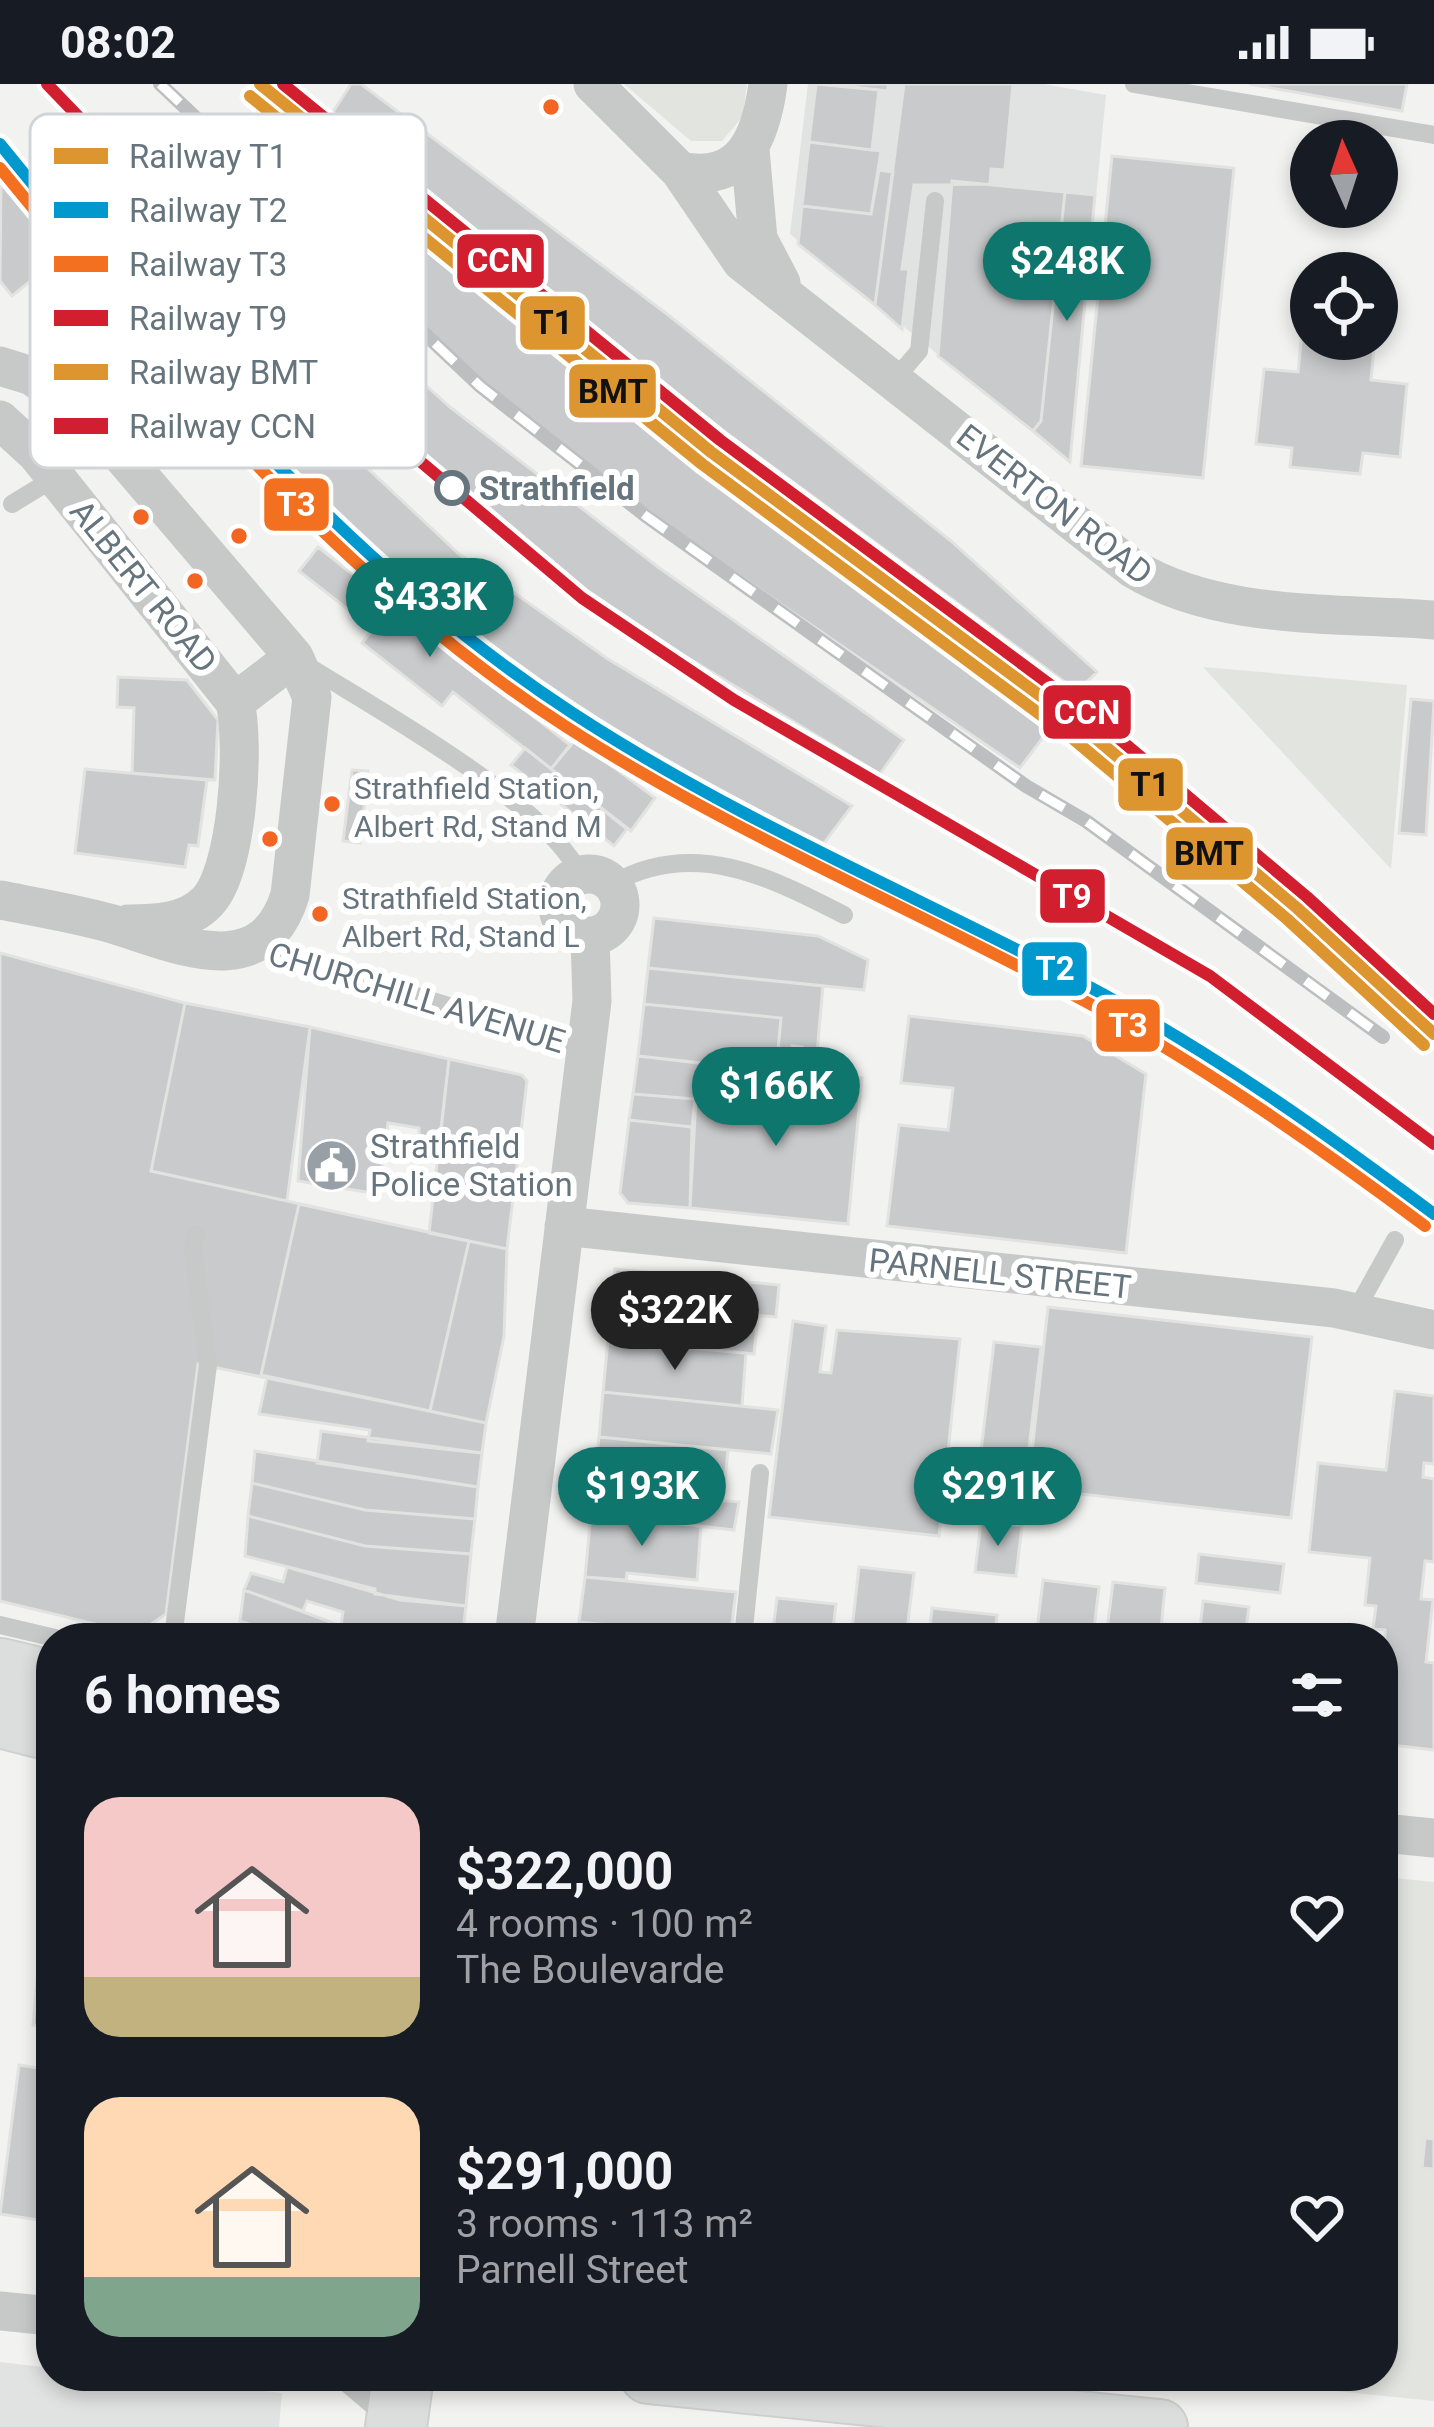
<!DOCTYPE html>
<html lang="en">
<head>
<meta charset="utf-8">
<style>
  :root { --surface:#171b24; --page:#20242c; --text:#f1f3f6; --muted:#9ea1a6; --accent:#0f766e }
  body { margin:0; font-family:Roboto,sans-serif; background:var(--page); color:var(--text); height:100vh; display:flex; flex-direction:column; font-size:45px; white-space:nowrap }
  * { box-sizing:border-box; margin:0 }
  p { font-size:39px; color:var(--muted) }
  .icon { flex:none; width:66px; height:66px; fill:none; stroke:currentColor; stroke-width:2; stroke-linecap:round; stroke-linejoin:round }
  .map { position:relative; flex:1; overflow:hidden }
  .panel { position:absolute; left:36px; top:1539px; width:1362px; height:768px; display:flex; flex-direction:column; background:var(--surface); border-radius:48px; box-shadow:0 6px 18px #0003 }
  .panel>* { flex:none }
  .needle { width:78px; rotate:357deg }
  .tools { position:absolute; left:1290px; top:36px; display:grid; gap:24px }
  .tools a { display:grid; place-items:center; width:108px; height:108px; border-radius:50%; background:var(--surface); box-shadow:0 6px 18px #0003; font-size:60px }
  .price { position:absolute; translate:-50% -102px; padding:0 27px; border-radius:42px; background:var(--accent); color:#fff; font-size:39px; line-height:78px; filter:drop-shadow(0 3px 6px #0008) }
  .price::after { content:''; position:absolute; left:50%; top:72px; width:36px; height:27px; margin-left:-18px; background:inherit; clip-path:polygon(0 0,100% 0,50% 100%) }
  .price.on { background:#222; color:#fff }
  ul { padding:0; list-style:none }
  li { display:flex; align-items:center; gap:36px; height:300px; padding:0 48px }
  li span { display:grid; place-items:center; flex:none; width:336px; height:240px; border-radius:36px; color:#555 }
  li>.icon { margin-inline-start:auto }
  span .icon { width:144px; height:144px; fill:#fffc; stroke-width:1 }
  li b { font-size:51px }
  h2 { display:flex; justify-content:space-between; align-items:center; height:144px; padding:0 48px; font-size:51px }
  .status { display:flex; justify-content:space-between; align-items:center; height:84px; padding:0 60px; background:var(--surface); direction:ltr }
  .status svg { height:33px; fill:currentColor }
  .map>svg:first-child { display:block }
  .built { fill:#e1e2e2 }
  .green { fill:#e2e4df }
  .building { fill:#c9cacb; stroke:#e2e2e0; stroke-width:3 }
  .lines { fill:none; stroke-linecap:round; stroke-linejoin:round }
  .secondary-casing { stroke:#cfcfcf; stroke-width:58 }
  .primary-casing { stroke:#cfd0d0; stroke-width:64 }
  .lane { stroke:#c7c8c8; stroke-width:18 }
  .street { stroke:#c7c8c8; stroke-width:39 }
  .secondary { stroke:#dcdddd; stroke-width:54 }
  .primary { stroke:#dcdddd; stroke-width:60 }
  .rail-casing { stroke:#bcbebf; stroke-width:14 }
  .rail { stroke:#fff; stroke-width:9; stroke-dasharray:27; stroke-linecap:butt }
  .rail-1-casing { stroke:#fff; stroke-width:21 }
  .rail-2-casing { stroke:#fff; stroke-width:21 }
  .rail-3-casing { stroke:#fff; stroke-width:21 }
  .rail-4-casing { stroke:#fff; stroke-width:21 }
  .rail-5-casing { stroke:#fff; stroke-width:21 }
  .rail-6-casing { stroke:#fff; stroke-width:21 }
  .rail-1 { stroke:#dc952f; stroke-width:12 }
  .rail-2 { stroke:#0098cd; stroke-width:12 }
  .rail-3 { stroke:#f37021; stroke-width:12 }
  .rail-4 { stroke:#d11f2f; stroke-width:12 }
  .rail-5 { stroke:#dc952f; stroke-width:12 }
  .rail-6 { stroke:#d11f2f; stroke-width:12 }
  .bus-dot { fill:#f26522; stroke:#fff; stroke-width:4.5 }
  .stop-dot { fill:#fff; stroke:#66747d; stroke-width:6 }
  .labels { text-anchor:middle; stroke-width:12; stroke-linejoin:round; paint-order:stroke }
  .bus-label { font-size:30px; fill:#66747d; stroke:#fff; text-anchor:start }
  .stop-label { font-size:33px; font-weight:bold; fill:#66747d; stroke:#fff; text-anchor:start }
  .street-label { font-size:33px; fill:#66747d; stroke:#fff }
  .poi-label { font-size:33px; fill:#66747d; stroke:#fff; text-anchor:start }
  .key { fill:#fff; stroke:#d1d5d8; stroke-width:3 }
  .key-label { font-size:33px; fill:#66747d }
  .line-badge { stroke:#fff; stroke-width:4.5 }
  .badge-label { font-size:33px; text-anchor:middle; font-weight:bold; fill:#fff }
  .pale-badge-label { font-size:33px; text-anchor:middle; font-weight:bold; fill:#111 }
</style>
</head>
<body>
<div class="status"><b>08:02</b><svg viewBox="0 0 49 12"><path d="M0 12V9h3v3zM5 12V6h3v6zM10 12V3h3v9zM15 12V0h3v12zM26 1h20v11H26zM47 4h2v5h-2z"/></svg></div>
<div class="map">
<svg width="1434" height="2343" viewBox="0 0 1434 2343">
  <rect width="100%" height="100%" fill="#f2f2f1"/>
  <path class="built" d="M808,0H1044L1106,11L1070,378L790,150Z
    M0,2278L51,2284V2292H128L282,2309L279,2343H0Z"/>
  <path class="green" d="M624,0H747L743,32L722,57H691Z
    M1203,583L1407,601L1391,785Z
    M1383,1793L1434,1798V2317L1185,2292H1383Z"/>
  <path class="building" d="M351,0H361L667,230L951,457L1097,588L1077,607L630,278L333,28Z
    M816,0L879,6L872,66L809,58Z
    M827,0H888V7Z
    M904,0H1013L1005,86L991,85L990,100L914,101L902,185H909L902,245L875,221Z
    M1249,0H1407L1402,27Z
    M809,58L881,67L871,130L802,122Z
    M303,60L547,260L1053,640L1020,684L677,449L504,316L380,210L268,102Z
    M1112,72L1234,84L1203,394L1081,382Z
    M879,86L893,88L875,221L798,160L802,122L871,130Z
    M1,92L65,169L12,212L0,197Z
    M952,97L1065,108L1041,337L1033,347L938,272Z
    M1065,108L1095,111L1070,378L1033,347L1041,337Z
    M243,136L450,323L658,483L904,656L880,690L619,532L465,417L309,278L212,175Z
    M184,212L459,470L608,575L852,722L818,767L640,668L490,564L365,465L155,248Z
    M1305,217H1311V255H1375L1371,296L1407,300L1400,373L1363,369L1360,390L1290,383L1292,364L1256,360L1264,285L1298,288Z
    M318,463L570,661L551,685L453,608L442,622L362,559L373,545L299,487Z
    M118,593L187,596L218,636L215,696L132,689L134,624L117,623Z
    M1411,615L1434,617L1426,751L1399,749Z
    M576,655L655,714L631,747L551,685Z
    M525,664L627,745L614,762L511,681Z
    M85,685L207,696L198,762L189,761L185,783L75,769Z
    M352,686L368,687L360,759L343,757Z
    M654,834L818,852L868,876L864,906L648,884Z
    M0,869L185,919L151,1087L469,1157L430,1327L198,1280L166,1530L136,1550L0,1517Z
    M648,884L823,902L816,980L800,979L802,963L792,962L789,988L776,987L781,934L644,920Z
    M185,919L310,943L287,1117L151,1087Z
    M644,920L781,934L776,987L638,972Z
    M909,932L1083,952L1146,990L1126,1169L887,1142L899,1041L948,1046L953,1004L901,999Z
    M310,943L449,975L440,1056L419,1052V1044L388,1039L378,1110L298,1097Z
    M638,972L732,983L731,999L697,996L695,1015L633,1010Z
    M449,975L522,991L527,997L507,1165L429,1149Z
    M817,988L862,994L848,1140L690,1124L697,996L815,1008Z
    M633,1010L695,1015L692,1043L629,1036Z
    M629,1036L692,1043L690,1124L628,1119L620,1109Z
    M299,1120L469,1157L430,1327L261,1291Z
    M469,1157L507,1165L504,1252L486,1339L430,1327Z
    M615,1185L779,1201L776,1233L612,1218Z
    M612,1218L758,1232L754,1270L608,1256Z
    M1048,1223L1312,1253L1291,1434L1028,1404Z
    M793,1237L826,1242L820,1288L831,1289L837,1246L960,1255L939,1452L769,1433Z
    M608,1256L746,1269L742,1322L603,1308Z
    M994,1258L1041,1263L1026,1389L979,1384Z
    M267,1293L486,1339L482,1369L368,1357L370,1346L259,1330Z
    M1395,1307L1434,1312V1380L1424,1379L1423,1393L1434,1395V1478L1425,1477L1421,1515L1433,1516L1426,1578L1434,1579V1666L1383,1660L1385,1546L1373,1545L1376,1522L1365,1521L1370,1474L1309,1468L1318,1379L1386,1386Z
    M603,1308L778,1326L771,1370L599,1353Z
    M321,1347L482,1369L478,1403L317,1379Z
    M599,1353L728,1366L723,1417L593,1403Z
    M255,1367L478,1403L475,1435L365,1426L252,1399Z
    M252,1399L365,1426L475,1435L471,1470L365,1462L248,1432Z
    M593,1403L739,1418L734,1446L591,1430Z
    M591,1430L701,1442L697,1496L627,1489L626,1496L585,1493Z
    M248,1432L365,1462L471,1470L466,1522L375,1510V1505L245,1472Z
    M981,1437L1022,1442L1016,1492L975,1488Z
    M1199,1470L1284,1480L1280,1509L1196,1499Z
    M287,1483L400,1516L466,1522L462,1554L341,1542L343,1528L307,1517L303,1527L244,1506L251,1489L283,1498Z
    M859,1483L914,1489L906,1554H851Z
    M585,1493L736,1508L730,1554L579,1538Z
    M1043,1496L1099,1503L1093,1554H1036Z
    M1113,1498L1165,1504L1160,1554H1106Z
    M244,1506L341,1542L454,1554H291L240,1537Z
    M777,1514L836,1520L832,1554H772Z
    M1203,1517L1249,1523L1246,1544L1261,1546L1260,1554H1199Z
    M932,1524L997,1531L995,1554H929Z
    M240,1537L291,1554H238Z
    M579,1538L701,1550L700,1554H578Z
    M51,1742V1829L42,1828Z
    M40,1866L51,1867V1943L33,1941Z
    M19,1981L51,1986V2138L0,2130Z
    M1425,2054L1434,2055V2085L1422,2084Z"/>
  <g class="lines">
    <defs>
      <path id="secondary" d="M648,2292L1160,2343"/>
      <path id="primary" d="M0,1585L51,1597
        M0,1633L51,1646
        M396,2343L403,2292"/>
    </defs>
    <use href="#secondary" class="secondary-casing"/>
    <use href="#primary" class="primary-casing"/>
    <path class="lane" d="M1134,0L1434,51
      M895,295L919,267L935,117
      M12,420L56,393
      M303,579C376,625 545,717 581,792
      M612,800C693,754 768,792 844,831
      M251,861L585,964
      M1355,1228L1395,1156
      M0,1541L55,1554
      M173,1554L208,1281L193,1165L196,1150
      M743,1554L760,1389
      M338,2292L383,2330"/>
    <path class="street" d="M593,0L680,87L742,178L1132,484C1219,537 1335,528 1434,536
      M750,66L758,155L781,199
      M680,87C743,100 761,53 768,0
      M0,282L32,292L89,333L294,573L312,613L290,811C261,904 172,857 109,839C73,829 36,823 0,816
      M0,336L37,370L235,618C245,659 238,787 207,818C187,839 155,840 128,840
      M235,618L294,573
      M558 821a31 31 0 1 1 62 0a31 31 0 1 1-62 0Z
      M564,1142L1334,1224L1434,1246
      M514,1554L592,917L590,852
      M1383,1749L1434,1754
      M0,2227L51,2232"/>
    <use href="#secondary" class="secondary"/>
    <use href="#primary" class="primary"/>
    <defs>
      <path id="rail" d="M44,0L68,23
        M160,0L480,302L646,432L1026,702L1086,737L1383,953"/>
    </defs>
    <use href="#rail" class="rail-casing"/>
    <use href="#rail" class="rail"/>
    <defs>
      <path id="rail-1" d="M260,0L711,368L1081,642L1297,824L1434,950"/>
      <path id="rail-2" d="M0,60C170,269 343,479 571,628C739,738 925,815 1101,909C1219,973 1327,1050 1434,1130"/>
      <path id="rail-3" d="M0,84C168,289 340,497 565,642C735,752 924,828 1101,926C1215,990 1321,1064 1425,1142"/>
      <path id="rail-4" d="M47,0L369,334L582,514L734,616L1210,892L1434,1060"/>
      <path id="rail-5" d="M250,12L702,380L1072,654L1287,835L1424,961"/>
      <path id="rail-6" d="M283,0L720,356L1091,631L1307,813L1434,930"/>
    </defs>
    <use href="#rail-1" class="rail-1-casing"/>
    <use href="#rail-2" class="rail-2-casing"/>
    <use href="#rail-3" class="rail-3-casing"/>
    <use href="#rail-4" class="rail-4-casing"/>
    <use href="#rail-5" class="rail-5-casing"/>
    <use href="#rail-6" class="rail-6-casing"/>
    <use href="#rail-1" class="rail-1"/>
    <use href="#rail-2" class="rail-2"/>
    <use href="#rail-3" class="rail-3"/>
    <use href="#rail-4" class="rail-4"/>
    <use href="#rail-5" class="rail-5"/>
    <use href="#rail-6" class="rail-6"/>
  </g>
  <defs>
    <symbol id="civic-disc" viewBox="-11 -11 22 22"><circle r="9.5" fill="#97a0a6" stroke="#fff"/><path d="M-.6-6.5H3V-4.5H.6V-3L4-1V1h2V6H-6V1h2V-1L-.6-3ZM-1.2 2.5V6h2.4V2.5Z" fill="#fff"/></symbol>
  </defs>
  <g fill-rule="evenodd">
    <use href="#civic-disc" x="302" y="1052" width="59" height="59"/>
  </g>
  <g class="bus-dot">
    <circle cx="551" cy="23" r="10"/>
    <circle cx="141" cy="433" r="10"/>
    <circle cx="239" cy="452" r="10"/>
    <circle cx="195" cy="497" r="10"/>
    <circle cx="332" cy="720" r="10"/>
    <circle cx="270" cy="755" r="10"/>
    <circle cx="320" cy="830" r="10"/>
  </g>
  <circle class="stop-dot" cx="452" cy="404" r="15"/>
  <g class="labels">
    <g class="bus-label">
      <text x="354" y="715">Strathfield Station,<tspan x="354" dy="38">Albert Rd, Stand M</tspan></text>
      <text x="342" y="825">Strathfield Station,<tspan x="342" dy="38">Albert Rd, Stand L</tspan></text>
    </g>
    <g class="stop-label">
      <text x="479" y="416">Strathfield</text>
    </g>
    <g class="street-label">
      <text transform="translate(1055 420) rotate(38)" y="12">EVERTON ROAD</text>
      <text transform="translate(144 502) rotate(51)" y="12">ALBERT ROAD</text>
      <text transform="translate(417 913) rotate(17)" y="12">CHURCHILL AVENUE</text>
      <text transform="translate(1000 1189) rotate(6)" y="12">PARNELL STREET</text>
    </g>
    <g class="poi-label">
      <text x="370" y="1074">Strathfield<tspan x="370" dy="38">Police Station</tspan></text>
    </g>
  </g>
  <rect x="30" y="30" width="396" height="354" rx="18" class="key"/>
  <rect x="54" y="64" width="54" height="16" fill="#dc952f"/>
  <rect x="54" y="118" width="54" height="16" fill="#0098cd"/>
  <rect x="54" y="172" width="54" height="16" fill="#f37021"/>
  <rect x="54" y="226" width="54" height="16" fill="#d11f2f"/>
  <rect x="54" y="280" width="54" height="16" fill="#dc952f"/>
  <rect x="54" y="334" width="54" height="16" fill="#d11f2f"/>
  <g class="key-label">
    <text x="129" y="84">Railway T1</text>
    <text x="129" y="138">Railway T2</text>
    <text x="129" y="192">Railway T3</text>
    <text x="129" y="246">Railway T9</text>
    <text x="129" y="300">Railway BMT</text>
    <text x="129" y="354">Railway CCN</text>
  </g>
  <g class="line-badge">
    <rect x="455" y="148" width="91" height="58" rx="12" fill="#d11f2f"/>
    <rect x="518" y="210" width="69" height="58" rx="12" fill="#dc952f"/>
    <rect x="567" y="278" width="91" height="58" rx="12" fill="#dc952f"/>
    <rect x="262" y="392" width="69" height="57" rx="12" fill="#f37021"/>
    <rect x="1041" y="599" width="92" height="58" rx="12" fill="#d11f2f"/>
    <rect x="1116" y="672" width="69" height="57" rx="12" fill="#dc952f"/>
    <rect x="1164" y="741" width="91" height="57" rx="12" fill="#dc952f"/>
    <rect x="1038" y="783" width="69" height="58" rx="12" fill="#d11f2f"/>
    <rect x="1020" y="856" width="69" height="58" rx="12" fill="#0098cd"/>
    <rect x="1094" y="913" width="68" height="57" rx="12" fill="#f37021"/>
  </g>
  <g class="badge-label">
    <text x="500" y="188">CCN</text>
    <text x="296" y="432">T3</text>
    <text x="1087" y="640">CCN</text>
    <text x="1072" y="824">T9</text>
    <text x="1055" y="896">T2</text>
    <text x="1128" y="953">T3</text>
  </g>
  <g class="pale-badge-label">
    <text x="553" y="250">T1</text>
    <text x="613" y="319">BMT</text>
    <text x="1150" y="712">T1</text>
    <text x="1209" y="781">BMT</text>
  </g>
</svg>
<div class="tools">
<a><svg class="needle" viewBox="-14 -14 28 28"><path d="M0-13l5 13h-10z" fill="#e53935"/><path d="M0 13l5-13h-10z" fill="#9ea1a6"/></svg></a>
<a><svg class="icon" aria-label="locate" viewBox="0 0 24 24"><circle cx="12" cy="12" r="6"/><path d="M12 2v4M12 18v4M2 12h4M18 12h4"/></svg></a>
</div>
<b class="price" style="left:1067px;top:240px">$248K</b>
<b class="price" style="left:430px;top:576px">$433K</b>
<b class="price" style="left:776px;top:1065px">$166K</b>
<b class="price on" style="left:675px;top:1289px">$322K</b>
<b class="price" style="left:642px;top:1465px">$193K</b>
<b class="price" style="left:998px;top:1465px">$291K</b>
<section class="panel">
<h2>6 homes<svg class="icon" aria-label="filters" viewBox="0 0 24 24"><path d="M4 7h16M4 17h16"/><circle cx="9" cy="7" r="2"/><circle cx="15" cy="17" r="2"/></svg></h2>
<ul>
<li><span style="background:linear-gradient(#f6c9c9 75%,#c2b280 0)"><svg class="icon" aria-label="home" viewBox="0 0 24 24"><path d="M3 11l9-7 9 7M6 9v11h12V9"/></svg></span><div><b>$322,000</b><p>4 rooms · 100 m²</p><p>The Boulevarde</p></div><svg class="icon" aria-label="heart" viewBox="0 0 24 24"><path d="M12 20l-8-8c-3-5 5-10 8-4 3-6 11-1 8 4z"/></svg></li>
<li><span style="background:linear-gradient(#ffd9b3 75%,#7fa58c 0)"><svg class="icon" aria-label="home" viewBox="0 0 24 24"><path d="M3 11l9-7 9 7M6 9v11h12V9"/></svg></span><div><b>$291,000</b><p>3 rooms · 113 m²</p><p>Parnell Street</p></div><svg class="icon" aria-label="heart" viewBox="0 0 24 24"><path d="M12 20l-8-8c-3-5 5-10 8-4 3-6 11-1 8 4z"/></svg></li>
</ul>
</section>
</div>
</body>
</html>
